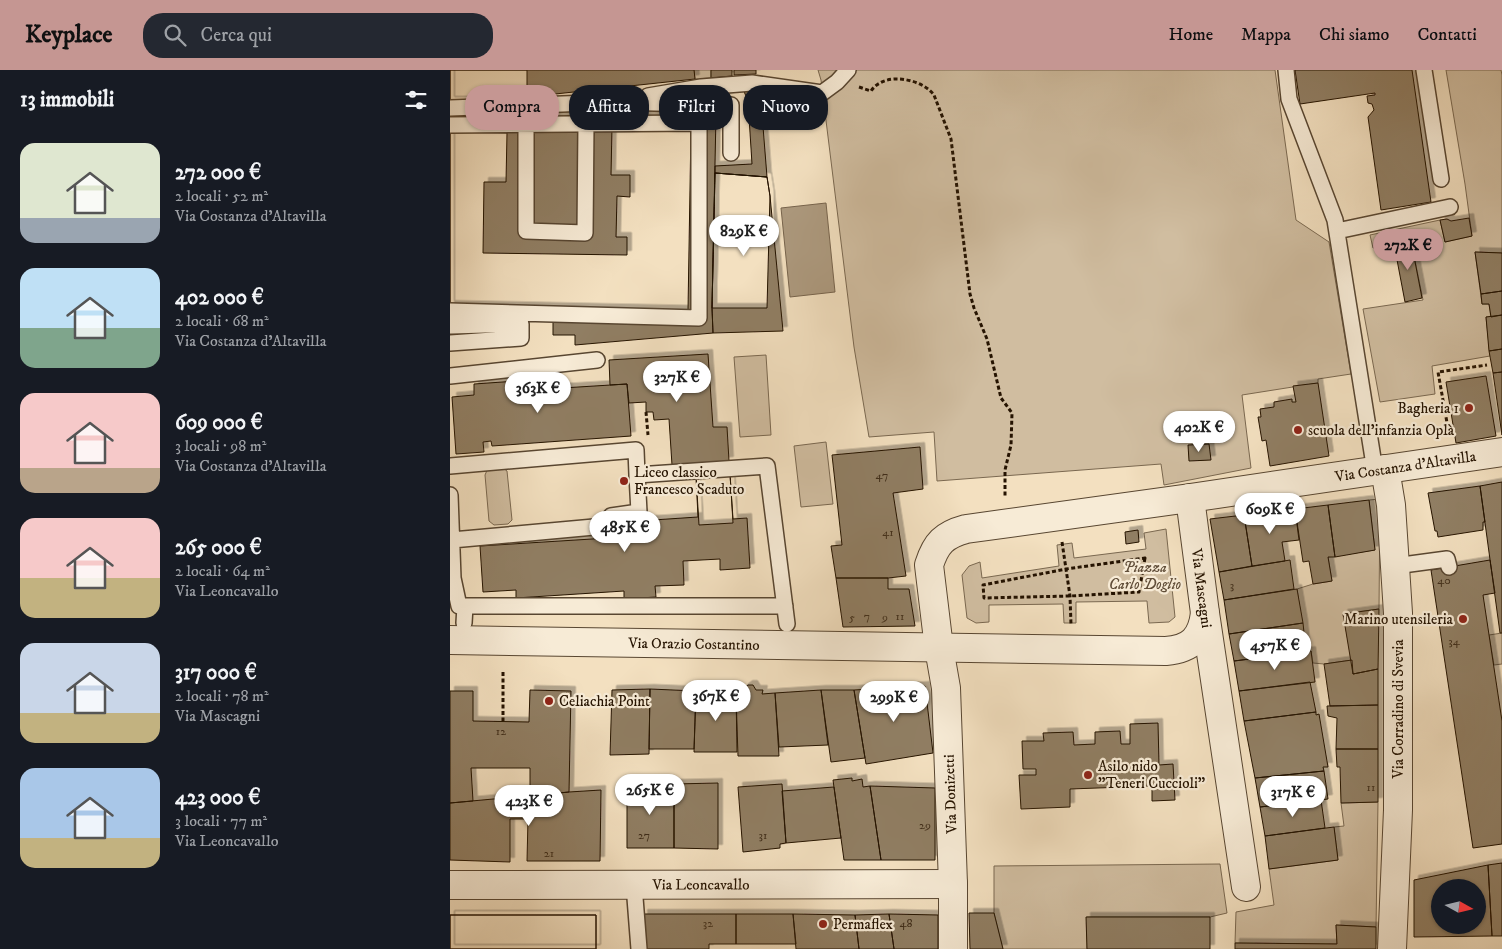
<!DOCTYPE html>
<html lang="it">
<head>
<meta charset="utf-8">
<style>
  :root { --surface:#171b24; --page:#242831; --text:#f1f3f6; --muted:#9ea1a6; --accent:#c59692 }
  body { margin:0; font-family:"IM FELL DW Pica",serif; background:var(--page); color:var(--text); height:100vh; display:flex; flex-direction:column; font-size:19px; white-space:nowrap }
  * { box-sizing:border-box; margin:0 }
  p { font-size:16px; color:var(--muted) }
  .icon { flex:none; width:28px; height:28px; fill:none; stroke:currentColor; stroke-width:2; stroke-linecap:round; stroke-linejoin:round }
  .map { position:relative; flex:1; overflow:hidden }
  .drawer { display:flex; flex-direction:column; background:var(--surface); width:450px }
  .drawer>* { flex:none }
  .banner { position:absolute; left:15px; top:15px; width:475px; height:45px; display:flex; gap:10px }
  .needle { width:32px; rotate:98deg }
  .tools { position:absolute; left:981px; top:809px; display:grid; gap:10px }
  .tools a { display:grid; place-items:center; width:55px; height:55px; border-radius:50%; background:var(--surface); box-shadow:0 1px 4px #0004; font-size:25px }
  .price { position:absolute; translate:-50% -42px; padding:0 11px; border-radius:18px; background:#fff; color:#222; font-size:16px; line-height:32px; filter:drop-shadow(0 1px 2px #0008) }
  .price::after { content:''; position:absolute; left:50%; top:30px; width:15px; height:11px; margin-left:-8px; background:inherit; clip-path:polygon(0 0,100% 0,50% 100%) }
  .price.active { background:var(--accent); color:#111 }
  ul { padding:0; list-style:none }
  li { display:flex; align-items:center; gap:15px; height:125px; padding:0 20px }
  li span { display:grid; place-items:center; flex:none; width:140px; height:100px; border-radius:15px; color:#555 }
  li>.icon { margin-inline-start:auto }
  span .icon { width:60px; height:60px; fill:#fffc; stroke-width:1 }
  li b { font-size:21px }
  h2 { display:flex; justify-content:space-between; align-items:center; height:60px; padding:0 20px; font-size:21px }
  .tag { padding:0 18px; border-radius:20px; background:var(--surface); box-shadow:0 1px 4px #0004; font-size:18px; line-height:45px }
  .tag.active { background:var(--accent); color:#111 }
  header { display:flex; align-items:center; gap:30px; box-sizing:border-box; height:70px; padding:0 25px; background:var(--accent); color:#111 }
  header strong { font-size:24px }
  nav { display:flex; gap:28px; margin-inline-start:auto; font-size:18px }
  .search { width:350px; height:45px; background:var(--page); display:flex; align-items:center; gap:12px; box-sizing:border-box; padding:0 18px; border-radius:20px; color:var(--muted); font-size:19px }
  main { display:flex; flex:1; min-height:0 }
  .map>svg:first-child { display:block }
  .green { fill:#d0bda0; stroke:#7a6850 }
  .water { fill:#ad9a7f; stroke:#77644d }
  .building { fill:#907e64; stroke:#251301; fill-rule:evenodd; filter:url(#shadow) }
  .lines { fill:none; stroke-linecap:round; stroke-linejoin:round }
  .service-casing { stroke:#584631; stroke-width:18 }
  .minor-casing { stroke:#584631; stroke-width:30 }
  .path { stroke:#251301; stroke-width:3; stroke-dasharray:4 2.5; stroke-linecap:butt }
  .service { stroke:#f7ebd6; stroke-width:15 }
  .minor { stroke:#f7ebd6; stroke-width:28 }
  .poi-dot { fill:#8f2418; stroke:#f7ebd6; stroke-width:2 }
  .labels { text-anchor:middle; stroke-width:4.5; stroke-linejoin:round; paint-order:stroke }
  .number-label { font-size:12px; fill:#402e1a }
  .poi-label { font-size:15px; fill:#251301; stroke:#f7ebd6; text-anchor:start }
  .street-label { font-size:15px; fill:#251301; stroke:#f7ebd6 }
  .park-label { font-size:15px; font-style:italic; fill:#614e39; stroke:#f7ebd6 }
</style>
</head>
<body>
<header>
<strong>Keyplace</strong>
<div class="search"><svg class="icon" aria-label="search" viewBox="0 0 24 24"><circle cx="10" cy="10" r="6"/><path d="M15 15l6 6"/></svg>Cerca qui</div>
<nav><a>Home</a><a>Mappa</a><a>Chi siamo</a><a>Contatti</a></nav>
</header>
<main>
<section class="drawer">
<h2>13 immobili<svg class="icon" aria-label="filters" viewBox="0 0 24 24"><path d="M4 7h16M4 17h16"/><circle cx="9" cy="7" r="2"/><circle cx="15" cy="17" r="2"/></svg></h2>
<ul>
<li><span style="background:linear-gradient(#dfe7d0 75%,#9aa5b1 0)"><svg class="icon" aria-label="home" viewBox="0 0 24 24"><path d="M3 11l9-7 9 7M6 9v11h12V9"/></svg></span><div><b>272 000 €</b><p>2 locali · 52 m²</p><p>Via Costanza d'Altavilla</p></div></li>
<li><span style="background:linear-gradient(#bfe0f5 60%,#7fa58c 0)"><svg class="icon" aria-label="home" viewBox="0 0 24 24"><path d="M3 11l9-7 9 7M6 9v11h12V9"/></svg></span><div><b>402 000 €</b><p>2 locali · 68 m²</p><p>Via Costanza d'Altavilla</p></div></li>
<li><span style="background:linear-gradient(#f6c9c9 75%,#b9a48a 0)"><svg class="icon" aria-label="home" viewBox="0 0 24 24"><path d="M3 11l9-7 9 7M6 9v11h12V9"/></svg></span><div><b>609 000 €</b><p>3 locali · 98 m²</p><p>Via Costanza d'Altavilla</p></div></li>
<li><span style="background:linear-gradient(#f6c9c9 60%,#c2b280 0)"><svg class="icon" aria-label="home" viewBox="0 0 24 24"><path d="M3 11l9-7 9 7M6 9v11h12V9"/></svg></span><div><b>265 000 €</b><p>2 locali · 64 m²</p><p>Via Leoncavallo</p></div></li>
<li><span style="background:linear-gradient(#c9d6e8 70%,#c2b280 0)"><svg class="icon" aria-label="home" viewBox="0 0 24 24"><path d="M3 11l9-7 9 7M6 9v11h12V9"/></svg></span><div><b>317 000 €</b><p>2 locali · 78 m²</p><p>Via Mascagni</p></div></li>
<li><span style="background:linear-gradient(#a9c7e8 70%,#c2b280 0)"><svg class="icon" aria-label="home" viewBox="0 0 24 24"><path d="M3 11l9-7 9 7M6 9v11h12V9"/></svg></span><div><b>423 000 €</b><p>3 locali · 77 m²</p><p>Via Leoncavallo</p></div></li>
</ul>
</section>
<div class="map">
<svg width="1052" height="879" viewBox="0 0 1052 879">
  <defs>
    <filter id="shadow"><feDropShadow dx="4.5" dy="-4.5" stdDeviation="0" flood-color="#0004"/></filter>
  </defs>
  <rect width="100%" height="100%" fill="#f3e0c0"/>
  <filter id="stains"><feTurbulence type="fractalNoise" baseFrequency=".004" numOctaves="4"/><feColorMatrix values="0 0 0 0 .2 0 0 0 0 .09 0 0 0 0 .02 0 0 0 .5 -.17"/></filter>
  <radialGradient id="worn" r=".72"><stop offset=".6" stop-color="#630" stop-opacity="0"/><stop offset="1" stop-color="#630" stop-opacity=".3"/></radialGradient>
  <path class="green" d="M244,0H261V8L245,9Z
    M368,0H825L846,150L879,172L901,304L868,309V313L792,325L801,398L714,415L711,394L487,411L484,362L419,367L404,277L371,10Z
    M996,0H1051L1052,5V183L1025,182L1032,234H1039L1041,247H1036L1040,286L982,296L985,324L930,332L913,239L973,230L961,171L923,178L920,165L990,150L995,172L1022,166L1015,114Z
    M316,285L321,365L290,367L284,287Z
    M376,372L383,434L351,437L344,376Z
    M38,398H53L57,401L62,450L58,454L44,455L39,451L35,405Z
    M930,429L929,539L893,544L902,590L874,594L863,593L861,581L856,582L847,519L863,514L882,511L878,487L925,480L919,430Z
    M716,459L725,547L719,552L699,553L697,531L626,532V553H614L613,534L539,535V552L526,553L517,548L512,505L519,496L530,492L532,508L609,496L607,475L622,473L624,488L696,479L694,463Z
    M1052,563V594L1044,595L1039,565Z
    M928,732L926,857L886,855L887,874L785,873L786,842L824,835L819,799L888,790L884,757L894,756L891,733Z
    M770,794L777,843L760,847H637V879H553L544,843V796Z"/>
  <path class="water" d="M376,133L385,222L340,227L331,138Z"/>
  <path class="building" d="M0,0H77V27H30L29,31H0Z
    M0,0H244L245,9L77,27H30L29,31H0Z
    M261,0H282V6L261,8Z
    M284,0H306V4L284,5Z
    M845,0H962L981,132L931,140L918,47L924,40L922,34L918,33L917,26L925,25V23L850,34Z
    M293,19H310L317,107L265,103V96L302,94L298,31Z
    M266,45L262,238L263,263L125,275V265H103V249L0,247V49Z
    M162,57L241,58L238,240L0,235V62L57,63L56,112H34L33,183L177,185V167H166L167,126L180,127V105H161Z
    M265,103L317,107L320,126L317,238H262Z
    M265,103L317,107L320,126L333,261L263,263L262,238Z
    M1019,148L1022,166L995,172L990,150L997,149L1001,151Z
    M961,171L972,228L955,232L944,174Z
    M1025,182L1052,183V221L1031,224Z
    M1052,221V245L1041,247L1039,234H1032L1031,224Z
    M1052,245V279L1039,281L1036,247Z
    M1052,279V302L1043,303L1039,281Z
    M258,284L263,357H277L279,391L222,395L219,349L204,350L203,342H196V332L179,333L177,314L160,315L159,290Z
    M1052,302V365L1043,303Z
    M1036,306L1046,366L1006,373L996,312Z
    M96,309V319L177,314L181,366L42,376L41,371L33,372L34,382L6,384L2,327L24,325V314Z
    M868,313L879,386L820,396L816,370L812,371L808,347H811L810,339L824,337V332L842,329V332H846L843,316Z
    M759,374L761,390L739,391L738,375Z
    M470,377L473,419L443,423L456,506L438,508H386L381,476L392,475L382,385Z
    M280,404L283,449L297,448L300,498L270,500V489L233,491L234,515L205,516L206,527L174,529V521L66,528V520L33,522L30,476L174,467L173,452L248,447L246,406Z
    M280,404L283,453L249,455L246,406Z
    M1052,412V563H1050L1030,416Z
    M1030,416L1035,452H1033V460L988,467L987,461H985L978,423Z
    M919,430L925,480L885,487L878,435Z
    M878,435L885,487H878L882,511L863,514L859,491L853,492L845,439Z
    M845,439L849,470L832,472L835,491L802,496L794,445Z
    M794,445L802,496L769,502L760,449Z
    M688,460L689,472L676,474L675,462Z
    M840,490L844,519L774,530L769,502Z
    M1040,490L1045,523L1033,525L1052,651V774L1023,778L981,500Z
    M386,508H438V519H459L465,556L393,557Z
    M847,519L853,553L779,564L774,530Z
    M929,539L928,599L903,604L893,544Z
    M853,553L856,582L784,591L779,564Z
    M861,581L865,612L789,621L784,591Z
    M902,590L903,604L928,599V635L880,636L874,594Z
    M860,612L866,642L794,651L789,621Z
    M298,615H303L306,620H313L312,624L325,623L329,686H288L286,625L296,626L298,624L293,621L294,618Z
    M475,616L483,683L416,694L404,620Z
    M200,619L199,684L160,685L162,620Z
    M200,619L246,621L244,679H199Z
    M80,620L121,621L119,722L80,726V698H21L23,731L0,733V621H23V651L79,652Z
    M371,620H404L415,688L381,692Z
    M371,620L378,675L329,677L325,623Z
    M246,621H286L287,682H244Z
    M928,635V679H886L887,648L878,646L877,636Z
    M866,642V645L869,644L878,697H873L874,701L805,708L794,651Z
    M708,653L709,695L723,694L725,730L702,731V716L620,719V737L571,739L569,705H586V699H573L572,671H594L593,663L623,662L624,675L645,674V662L670,661L671,674H680V654Z
    M886,679H928V732L891,733L890,697H887Z
    M874,701L878,729L810,737L805,708Z
    M402,708V711L412,709L413,717L420,716L431,790H394L383,710Z
    M268,713V779L224,778V714Z
    M177,714H224V778H177Z
    M332,714L336,773L330,774V778L293,782L288,717Z
    M420,716L485,718V790H431Z
    M384,717L391,768L336,773L332,721Z
    M151,720L150,791H77L78,749H60V792L0,790V733L119,722Z
    M871,730L875,758L815,766L810,737Z
    M884,757L888,790L819,799L815,766Z
    M1052,793V866H1042L1038,795Z
    M1038,795L1042,866L964,867V810ZM990,818H1028V855H990Z
    M519,843H544L553,879H520Z
    M193,844H286V874H259V879H194Z
    M286,844H343L346,874H286Z
    M343,844L405,845L409,879H346Z
    M439,844L488,845V879H444Z
    M439,844L444,879H409L405,845Z
    M0,845H146V879H0Z
    M0,845H146V879H0Z
    M636,847H760V879H637Z
    M886,855L926,857V879H785V873L887,874Z"/>
  <g class="lines">
    <defs>
      <path id="service" d="M836,0L839,29L885,150L925,401
        M974,0L991,109
        M198,26L251,17L302,13L372,23L387,12L398,0
        M0,38L167,32L281,35V83
        M0,55L249,53V248L0,241
        M76,55V161L135,163L136,54
        M887,161L1000,137
        M0,273L71,268V254L1,256
        M0,306L147,290
        M0,396L186,380L187,405L317,396L337,554
        M0,425L3,508H0
        M2,470L155,456L161,446L189,442L187,405
        M945,496L997,489L999,497
        M3,508L9,536H335
        M14,553L15,536
        M184,815L189,879"/>
      <g id="minor">
        <path d="M935,399L941,435L948,543V740L942,879"/>
        <path id="s1" d="M740,428L755,543L796,817"/>
        <path id="s2" d="M0,570L716,581C741,579 752,568 755,543"/>
        <path id="s3" d="M0,815L503,814"/>
        <path id="s4" d="M503,879V814L496,618L489,578L479,495C486,473 494,465 516,459L740,428L1052,382"/>
      </g>
    </defs>
    <use href="#service" class="service-casing"/>
    <use href="#minor" class="minor-casing"/>
    <path class="path" d="M409,17L421,21C423,18 426,15 430,13C445,4 474,11 484,25L501,69L520,224L524,238L537,269L551,328L562,343L561,375L555,400V428
      M196,342L198,365
      M999,364L988,302L1037,295
      M612,472L620,526L621,555
      M695,488L689,522L620,526L534,528L533,515L616,499Z
      M53,602V651"/>
    <use href="#service" class="service"/>
    <use href="#minor" class="minor"/>
  </g>
  <g class="poi-dot">
    <circle cx="1019" cy="338" r="5"/>
    <circle cx="848" cy="360" r="5"/>
    <circle cx="174" cy="411" r="5"/>
    <circle cx="1013" cy="549" r="5"/>
    <circle cx="99" cy="631" r="5"/>
    <circle cx="638" cy="705" r="5"/>
    <circle cx="373" cy="854" r="5"/>
  </g>
  <g class="labels">
    <g class="number-label">
      <text x="432" y="409">47</text>
      <text x="438" y="466">41</text>
      <text x="994" y="514">40</text>
      <text x="782" y="519">3</text>
      <text x="417" y="550">7</text>
      <text x="450" y="550">11</text>
      <text x="402" y="551">5</text>
      <text x="435" y="551">9</text>
      <text x="1004" y="575">34</text>
      <text x="51" y="665">12</text>
      <text x="921" y="721">11</text>
      <text x="475" y="759">29</text>
      <text x="194" y="769">27</text>
      <text x="313" y="769">31</text>
      <text x="99" y="787">21</text>
      <text x="258" y="857">32</text>
      <text x="456" y="857">48</text>
    </g>
    <g class="poi-label">
      <text x="1009" y="343" text-anchor="end">Bagheria 1</text>
      <text x="858" y="365">scuola dell'infanzia Oplà</text>
      <text x="184" y="407">Liceo classico<tspan x="184" dy="17">Francesco Scaduto</tspan></text>
      <text x="1003" y="554" text-anchor="end">Marino utensileria</text>
      <text x="109" y="636">Celiachia Point</text>
      <text x="648" y="701">Asilo nido<tspan x="648" dy="17">"Teneri Cuccioli"</tspan></text>
      <text x="383" y="859">Permaflex</text>
    </g>
    <g class="street-label">
      <text dy="5" stroke="none"><textPath href="#s4" startOffset="884">Via Costanza d'Altavilla</textPath></text>
      <text dy="5" stroke="none"><textPath href="#s1" startOffset="91">Via Mascagni</textPath></text>
      <text dy="5" stroke="none"><textPath href="#s2" startOffset="244">Via Orazio Costantino</textPath></text>
      <text transform="translate(948 639) rotate(-90)" y="5">Via Corradino di Svevia</text>
      <text transform="translate(500 724) rotate(-92)" y="5">Via Donizetti</text>
      <text dy="5" stroke="none"><textPath href="#s3" startOffset="251">Via Leoncavallo</textPath></text>
    </g>
    <g class="park-label">
      <text x="695" y="502">Piazza<tspan x="695" dy="17">Carlo Doglio</tspan></text>
    </g>
  </g>
  <rect width="100%" height="100%" filter="url(#stains)"/>
  <rect width="100%" height="100%" fill="url(#worn)"/>
</svg>
<div class="tools">
<a><svg class="needle" viewBox="-14 -14 28 28"><path d="M0-13l5 13h-10z" fill="#e53935"/><path d="M0 13l5-13h-10z" fill="#9ea1a6"/></svg></a>
</div>
<b class="price" style="left:294px;top:187px">829K €</b>
<b class="price active" style="left:958px;top:201px">272K €</b>
<b class="price" style="left:227px;top:333px">327K €</b>
<b class="price" style="left:88px;top:344px">363K €</b>
<b class="price" style="left:749px;top:383px">402K €</b>
<b class="price" style="left:820px;top:465px">609K €</b>
<b class="price" style="left:175px;top:483px">485K €</b>
<b class="price" style="left:825px;top:601px">457K €</b>
<b class="price" style="left:266px;top:652px">367K €</b>
<b class="price" style="left:444px;top:653px">299K €</b>
<b class="price" style="left:200px;top:746px">265K €</b>
<b class="price" style="left:843px;top:748px">317K €</b>
<b class="price" style="left:79px;top:757px">423K €</b>
<div class="banner">
<a class="tag active">Compra</a>
<a class="tag">Affitta</a>
<a class="tag">Filtri</a>
<a class="tag">Nuovo</a>
</div>
</div>
</main>
</body>
</html>
